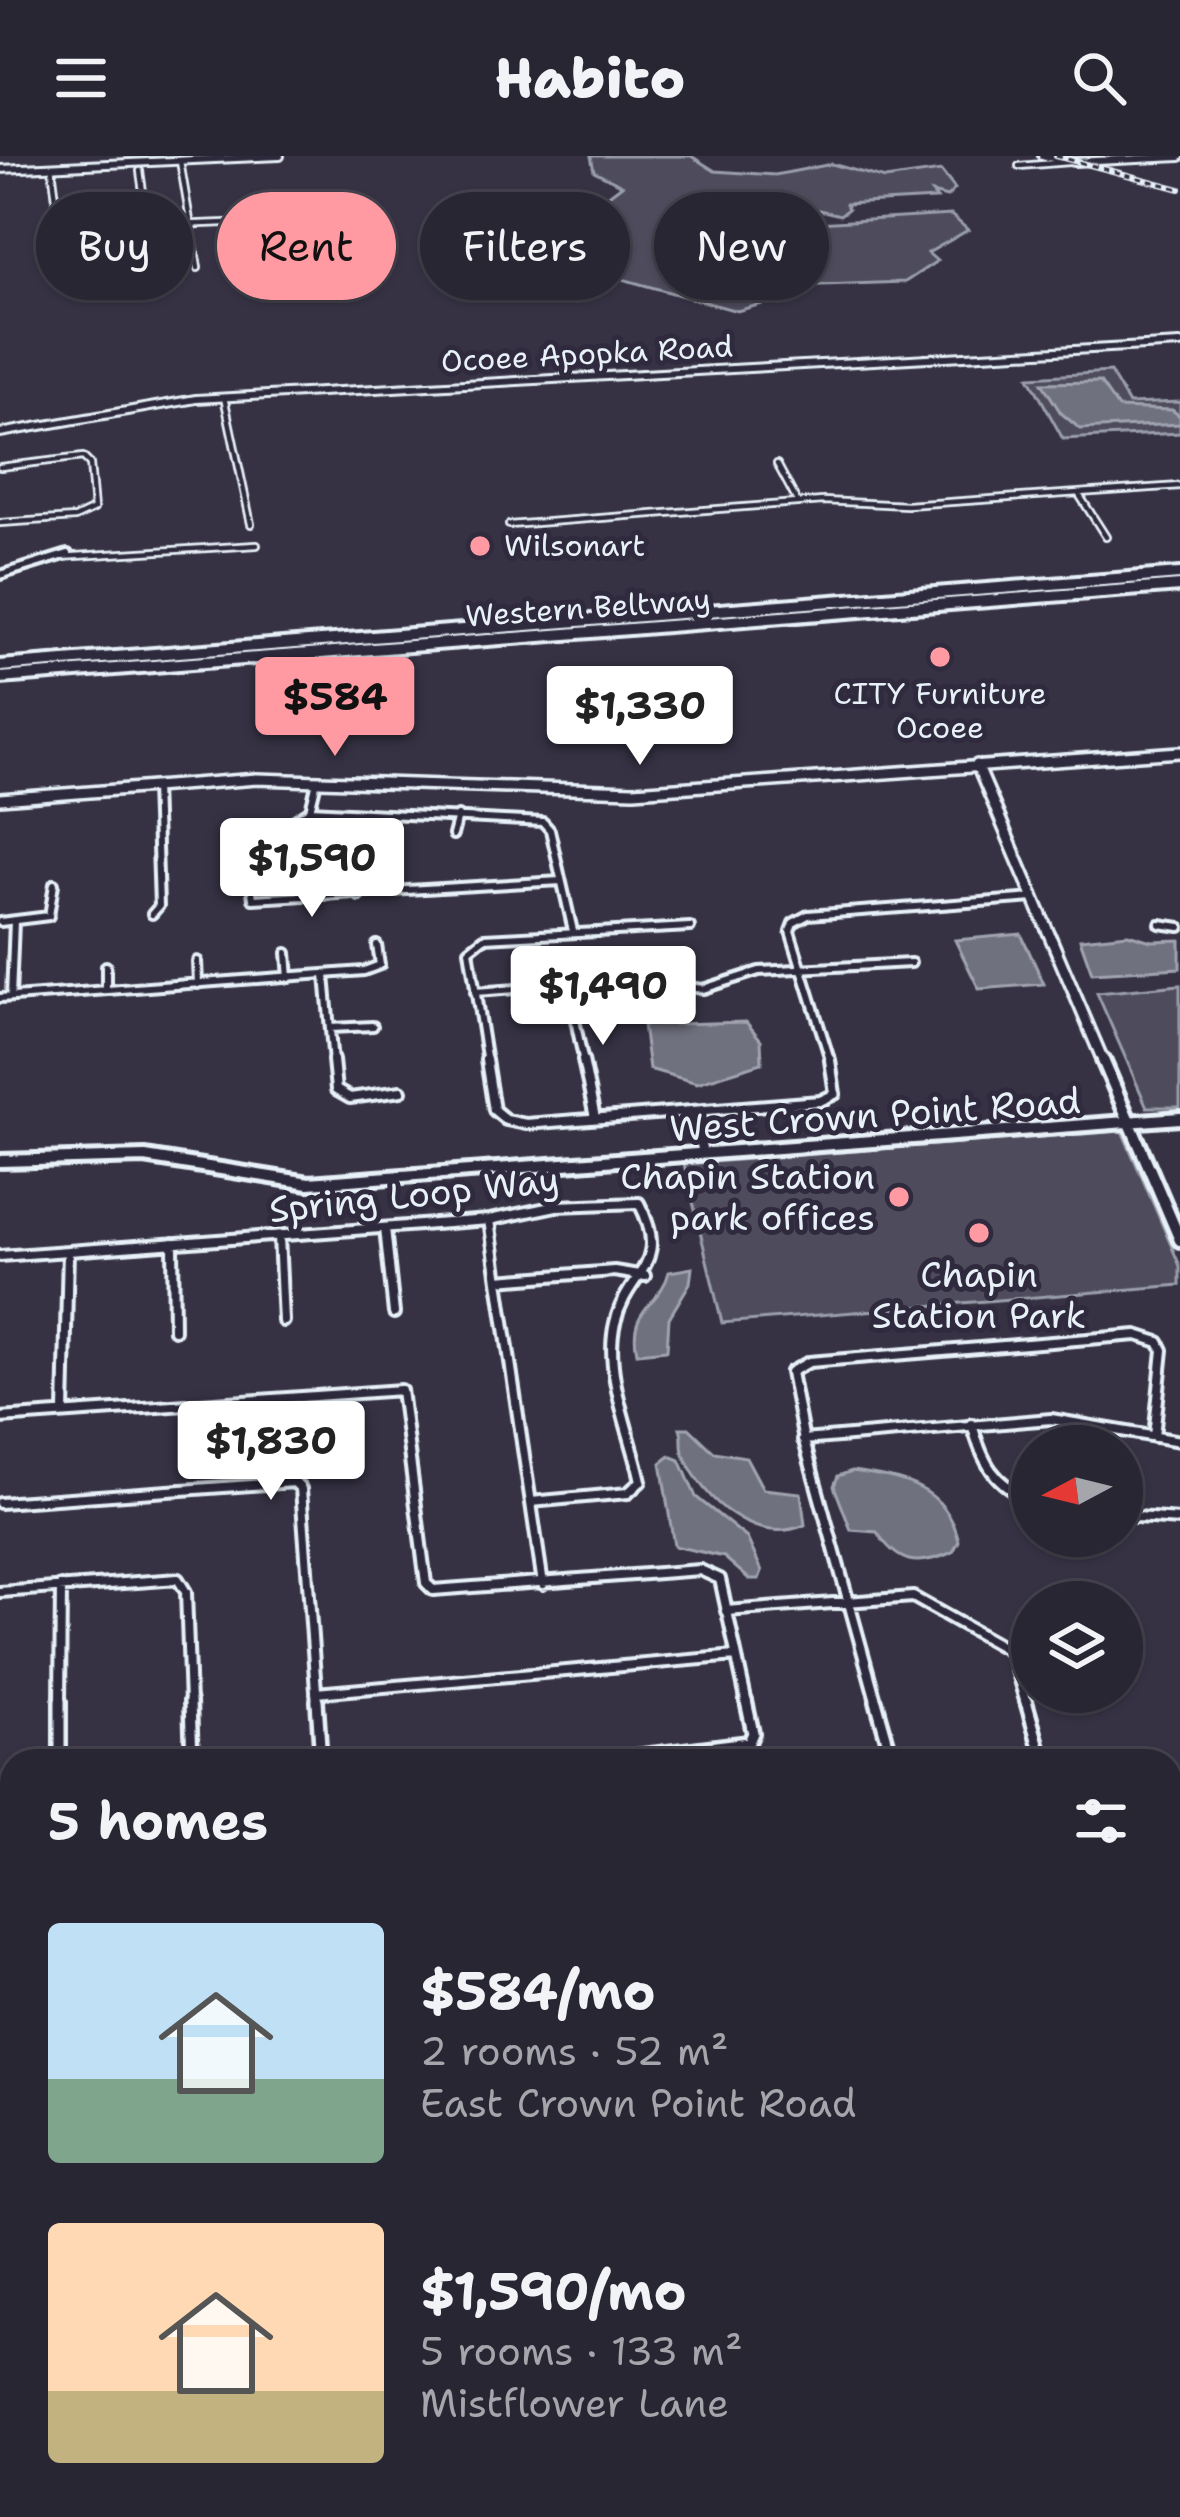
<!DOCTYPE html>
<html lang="en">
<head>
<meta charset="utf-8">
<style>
  :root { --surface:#282633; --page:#34323f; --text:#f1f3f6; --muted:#a5a5ac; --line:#44434e; --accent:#ff9aa2 }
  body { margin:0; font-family:"Shantell Sans",sans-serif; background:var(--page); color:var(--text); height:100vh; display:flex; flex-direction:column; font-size:45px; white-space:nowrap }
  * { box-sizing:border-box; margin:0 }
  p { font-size:39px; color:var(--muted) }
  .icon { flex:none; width:66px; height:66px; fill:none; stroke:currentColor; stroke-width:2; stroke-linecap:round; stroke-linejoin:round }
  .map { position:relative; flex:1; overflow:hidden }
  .drawer { position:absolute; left:0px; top:1593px; width:1182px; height:768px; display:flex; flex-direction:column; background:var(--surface); border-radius:36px 36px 0 0; box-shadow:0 3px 9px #0004,0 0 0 3px var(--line) }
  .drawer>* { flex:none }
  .guide { position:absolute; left:36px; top:36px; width:1110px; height:108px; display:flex; gap:24px }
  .needle { width:78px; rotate:263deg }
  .controls { position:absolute; left:1011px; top:1269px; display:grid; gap:24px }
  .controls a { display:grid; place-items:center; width:132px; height:132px; border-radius:50%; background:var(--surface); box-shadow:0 3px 9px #0004,0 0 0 3px var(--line); font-size:60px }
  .price { position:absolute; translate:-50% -102px; padding:0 27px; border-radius:12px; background:#fff; color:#222; font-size:39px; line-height:78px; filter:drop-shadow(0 3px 6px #0008) }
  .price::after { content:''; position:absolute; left:50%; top:72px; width:36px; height:27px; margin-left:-18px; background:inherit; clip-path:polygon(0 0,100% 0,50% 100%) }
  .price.current { background:var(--accent); color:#111 }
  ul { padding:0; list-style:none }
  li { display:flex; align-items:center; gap:36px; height:300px; padding:0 48px }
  li span { display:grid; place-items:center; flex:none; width:336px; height:240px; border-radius:12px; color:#555 }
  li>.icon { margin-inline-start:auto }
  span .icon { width:144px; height:144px; fill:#fffc; stroke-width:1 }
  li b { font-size:51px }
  h2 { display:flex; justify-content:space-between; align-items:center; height:144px; padding:0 48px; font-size:51px }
  .tag { padding:0 42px; border-radius:54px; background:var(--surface); box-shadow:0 3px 9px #0004,0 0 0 3px var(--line); font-size:42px; line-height:108px }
  .tag.current { background:var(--accent); color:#111 }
  header { display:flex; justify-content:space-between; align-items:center; height:156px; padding:0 48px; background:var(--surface); font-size:54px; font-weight:800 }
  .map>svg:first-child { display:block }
  .green { fill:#4d4b5c; stroke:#9a9eaa; stroke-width:3 }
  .water { fill:#70717f; stroke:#a0a4af; stroke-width:3 }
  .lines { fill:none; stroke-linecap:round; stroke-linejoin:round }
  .street-far3-casing { stroke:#e8f1f8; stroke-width:10 }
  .street-far2-casing { stroke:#e8f1f8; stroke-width:14 }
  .street-far1-casing { stroke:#e8f1f8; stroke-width:16 }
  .street-casing { stroke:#e8f1f8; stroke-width:18 }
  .secondary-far3-casing { stroke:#e8f1f8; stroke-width:12 }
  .secondary-far2-casing { stroke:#e8f1f8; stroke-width:16 }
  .secondary-far1-casing { stroke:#e8f1f8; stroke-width:20 }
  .secondary-casing { stroke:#e8f1f8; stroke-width:22 }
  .highway-casing { stroke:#e8f1f8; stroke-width:18 }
  .street-far3 { stroke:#2f2a3d; stroke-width:4.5 }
  .street-far2 { stroke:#2f2a3d; stroke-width:6 }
  .street-far1 { stroke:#2f2a3d; stroke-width:8 }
  .street { stroke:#2f2a3d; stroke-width:9 }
  .secondary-far3 { stroke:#2f2a3d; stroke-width:6 }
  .secondary-far2 { stroke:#2f2a3d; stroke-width:9 }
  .secondary-far1 { stroke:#2f2a3d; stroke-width:10 }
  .secondary { stroke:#2f2a3d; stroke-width:14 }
  .highway { stroke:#2f2a3d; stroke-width:10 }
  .rail-casing { stroke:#e8f1f8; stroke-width:6 }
  .rail { stroke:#2f2a3d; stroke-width:3; stroke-dasharray:6; stroke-linecap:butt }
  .poi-dot { fill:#ff9aa2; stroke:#2f2a3d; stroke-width:4.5 }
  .labels { text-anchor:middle; stroke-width:10; stroke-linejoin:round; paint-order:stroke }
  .far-street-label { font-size:30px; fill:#e8f1f8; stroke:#2f2a3d }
  .far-poi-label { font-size:30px; fill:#e8f1f8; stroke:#2f2a3d; text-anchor:start }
  .street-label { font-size:36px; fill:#e8f1f8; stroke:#2f2a3d }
  .poi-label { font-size:36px; fill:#e8f1f8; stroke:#2f2a3d; text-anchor:end }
</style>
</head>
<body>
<header><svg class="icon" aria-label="menu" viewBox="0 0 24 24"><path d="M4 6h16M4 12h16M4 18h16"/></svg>Habito<svg class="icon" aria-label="search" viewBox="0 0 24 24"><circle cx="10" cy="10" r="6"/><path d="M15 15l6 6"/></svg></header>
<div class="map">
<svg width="1180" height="2361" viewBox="0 0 1180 2361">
  <rect width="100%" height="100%" fill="#363244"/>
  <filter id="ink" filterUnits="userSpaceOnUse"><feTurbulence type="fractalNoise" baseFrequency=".00833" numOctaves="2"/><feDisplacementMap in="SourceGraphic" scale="24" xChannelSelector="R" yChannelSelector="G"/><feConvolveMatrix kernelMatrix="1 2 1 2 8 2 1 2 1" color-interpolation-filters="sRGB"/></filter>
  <g filter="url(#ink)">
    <path class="green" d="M591,0H691L715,15L775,19L832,8L885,23L941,15L955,33L947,41L932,37L937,43L846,48L848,53L840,59L807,51L801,55V68L951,59L968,74L928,97L937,105L905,126L765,131L780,143L737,155L608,119L540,111L539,105L579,86L590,53L622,29L594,15Z
      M1110,216L1129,248L1180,246V277L1063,283L1029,221Z
      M1180,829V951H1147L1097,837Z
      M1122,975L1180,1110V1129L722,1167L684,1008Z"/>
    <path class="water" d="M1100,226L1118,252L1172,254L1180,260V268L1080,273L1061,257L1042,227Z
      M1021,778L1044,828L979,833L955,784Z
      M1128,778L1151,785L1180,784V812L1092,817L1080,783Z
      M746,866L761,884L762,907L697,927L649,913L643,869Z
      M692,1112L690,1127L669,1162L667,1194L637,1197C627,1151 661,1149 669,1116Z
      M680,1272H689L714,1296L746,1301L763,1333L801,1337L805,1369C754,1390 703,1344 684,1299C680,1290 684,1282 680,1272Z
      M670,1300L680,1304L696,1341L747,1382L762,1415L759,1423H749L724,1401L674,1390L661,1307Z
      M852,1315C903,1322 946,1330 959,1385L953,1396C916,1412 898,1408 877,1376L851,1374L834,1330L838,1320Z
      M890,2349H1061L1088,2361H844Z"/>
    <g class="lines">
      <defs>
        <path id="street-far3" d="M180,5L198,112
          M1019,10L1069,6
          M52,11L58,59
          M140,15L148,70L226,67
          M224,241L251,368
          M777,308L798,347
          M0,311L83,301L90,308L94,353L75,362L0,367
          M1078,337L1106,381
          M509,369L823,345L907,349L1180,330
          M59,401L257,389"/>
        <path id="street-far2" d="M0,419L68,398
          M317,625L310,654L247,695L253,743L561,725
          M310,654L543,666L550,674L573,775
          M453,679L458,660
          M346,706L356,716L359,740
          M152,758L159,750L155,630
          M0,766L49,760L54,728
          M1160,768L1180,771
          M287,797L289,822
          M197,805L198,828
          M106,810V834
          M325,819L333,907
          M568,830L584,907
          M475,836L636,824L703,833L759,815L911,807
          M11,841L14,765
          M0,842L364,815L380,809L377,789
          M330,872L373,870
          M487,907L469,794L484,782L690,771
          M831,907L790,775L793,767L808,759L1034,742"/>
        <path id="street-far1" d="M333,904L336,934L350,942L401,935
          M486,904L494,954L506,964L526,968L820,945L835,938L830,904
          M583,904L595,962
          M693,955L703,997
          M489,1064L543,1428
          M385,1072L394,1157
          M279,1080L283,1165
          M173,1087L174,1174
          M0,1100L489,1064L556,1050L639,1047C672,1111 628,1113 615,1167C603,1216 631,1277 641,1325L628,1337L531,1346
          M498,1124L614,1115L645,1120
          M64,1256L68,1095
          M0,1262L401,1234L426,1427L433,1434L700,1414L720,1423L747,1548
          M972,1268C982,1305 994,1330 1032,1343
          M803,1284L1051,1263L1180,1285
          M0,1347L294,1326L301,1333L317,1548
          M1122,1360L1180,1364
          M0,1436L178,1423L186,1436L190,1548
          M726,1455L913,1441L1011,1496L1026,1548
          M316,1537L736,1500
          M60,1548L61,1430
          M877,1548L804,1285L791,1216L809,1206L1137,1179L1159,1186L1163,1194L1154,1281"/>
        <path id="street" d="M190,1545L192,1605
          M317,1545L321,1605
          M876,1545L893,1605
          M1026,1545L1043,1605
          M60,1605V1545
          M594,1605L749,1586L753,1577L746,1545
          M0,1828L12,1827
          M1170,1831L1180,1826
          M1170,1977L1180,2009
          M0,2043L12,2041
          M1170,2156L1180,2137
          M1170,2183L1180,2188"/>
        <path id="secondary-far3" d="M1042,0L1075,6L1180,1
          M0,13L280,0
          M0,277L196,243L1180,188"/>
        <path id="secondary-far2" d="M977,609L1104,907
          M0,643L257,623L634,635L1180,596"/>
        <path id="secondary-far1" d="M1103,904L1180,1084
          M0,1005L145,1001L309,1027L1180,962"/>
        <path id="secondary" d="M1170,2267L1180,2272
          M0,2293L12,2288"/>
        <path id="highway" d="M0,510L1180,418
          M0,522L1180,430"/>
      </defs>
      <use href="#street-far3" class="street-far3-casing"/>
      <use href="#street-far2" class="street-far2-casing"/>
      <use href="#street-far1" class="street-far1-casing"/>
      <use href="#street" class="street-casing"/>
      <use href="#secondary-far3" class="secondary-far3-casing"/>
      <use href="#secondary-far2" class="secondary-far2-casing"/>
      <use href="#secondary-far1" class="secondary-far1-casing"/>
      <use href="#secondary" class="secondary-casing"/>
      <use href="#highway" class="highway-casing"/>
      <use href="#street-far3" class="street-far3"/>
      <use href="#street-far2" class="street-far2"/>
      <use href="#street-far1" class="street-far1"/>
      <use href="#street" class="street"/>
      <use href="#secondary-far3" class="secondary-far3"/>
      <use href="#secondary-far2" class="secondary-far2"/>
      <use href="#secondary-far1" class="secondary-far1"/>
      <use href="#secondary" class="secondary"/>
      <use href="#highway" class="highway"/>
      <defs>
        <path id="rail" d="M1056,0L1180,33"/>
      </defs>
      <use href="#rail" class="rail-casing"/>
      <use href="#rail" class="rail"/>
    </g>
  </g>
  <g class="poi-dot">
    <circle cx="480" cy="390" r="12"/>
    <circle cx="940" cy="501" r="12"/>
    <circle cx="899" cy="1041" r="12"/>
    <circle cx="979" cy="1077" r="12"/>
  </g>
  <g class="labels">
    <g class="far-street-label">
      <text transform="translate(587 198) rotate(-3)" y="10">Ocoee Apopka Road</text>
      <text transform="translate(588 452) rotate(-4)" y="10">Western Beltway</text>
    </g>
    <g class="far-poi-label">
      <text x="504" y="400">Wilsonart</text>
      <text x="940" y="548" text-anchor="middle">CITY Furniture<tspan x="940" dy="34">Ocoee</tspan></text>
    </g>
    <g class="street-label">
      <text transform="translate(875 958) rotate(-4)" y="13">West Crown Point Road</text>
      <text transform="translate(414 1038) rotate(-6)" y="13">Spring Loop Way</text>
    </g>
    <g class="poi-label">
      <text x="875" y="1033">Chapin Station<tspan x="875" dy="41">park offices</tspan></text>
      <text x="979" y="1131" text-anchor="middle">Chapin<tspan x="979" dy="41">Station Park</tspan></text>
    </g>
  </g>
</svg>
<div class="controls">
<a><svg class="needle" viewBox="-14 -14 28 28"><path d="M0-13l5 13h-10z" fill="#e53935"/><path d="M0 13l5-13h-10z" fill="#a5a5ac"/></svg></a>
<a><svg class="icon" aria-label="layers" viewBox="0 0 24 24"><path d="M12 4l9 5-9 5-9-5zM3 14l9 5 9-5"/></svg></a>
</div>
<b class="price current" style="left:335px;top:603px">$584</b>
<b class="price" style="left:640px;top:612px">$1,330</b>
<b class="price" style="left:312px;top:764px">$1,590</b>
<b class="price" style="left:603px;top:892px">$1,490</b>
<b class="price" style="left:271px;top:1347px">$1,830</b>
<div class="guide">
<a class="tag">Buy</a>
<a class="tag current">Rent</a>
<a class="tag">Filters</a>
<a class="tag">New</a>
</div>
<section class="drawer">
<h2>5 homes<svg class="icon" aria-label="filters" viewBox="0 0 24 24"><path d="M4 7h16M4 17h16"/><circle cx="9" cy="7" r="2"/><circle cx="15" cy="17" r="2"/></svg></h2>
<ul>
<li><span style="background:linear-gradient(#bfe0f5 65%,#7fa58c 0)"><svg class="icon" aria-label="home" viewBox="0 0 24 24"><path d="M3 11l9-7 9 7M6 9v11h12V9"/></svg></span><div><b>$584/mo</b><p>2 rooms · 52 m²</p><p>East Crown Point Road</p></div></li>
<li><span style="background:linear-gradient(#ffd9b3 70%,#c2b280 0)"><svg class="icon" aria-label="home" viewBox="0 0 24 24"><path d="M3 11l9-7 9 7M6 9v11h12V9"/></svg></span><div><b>$1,590/mo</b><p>5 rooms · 133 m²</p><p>Mistflower Lane</p></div></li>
</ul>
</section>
</div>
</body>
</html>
